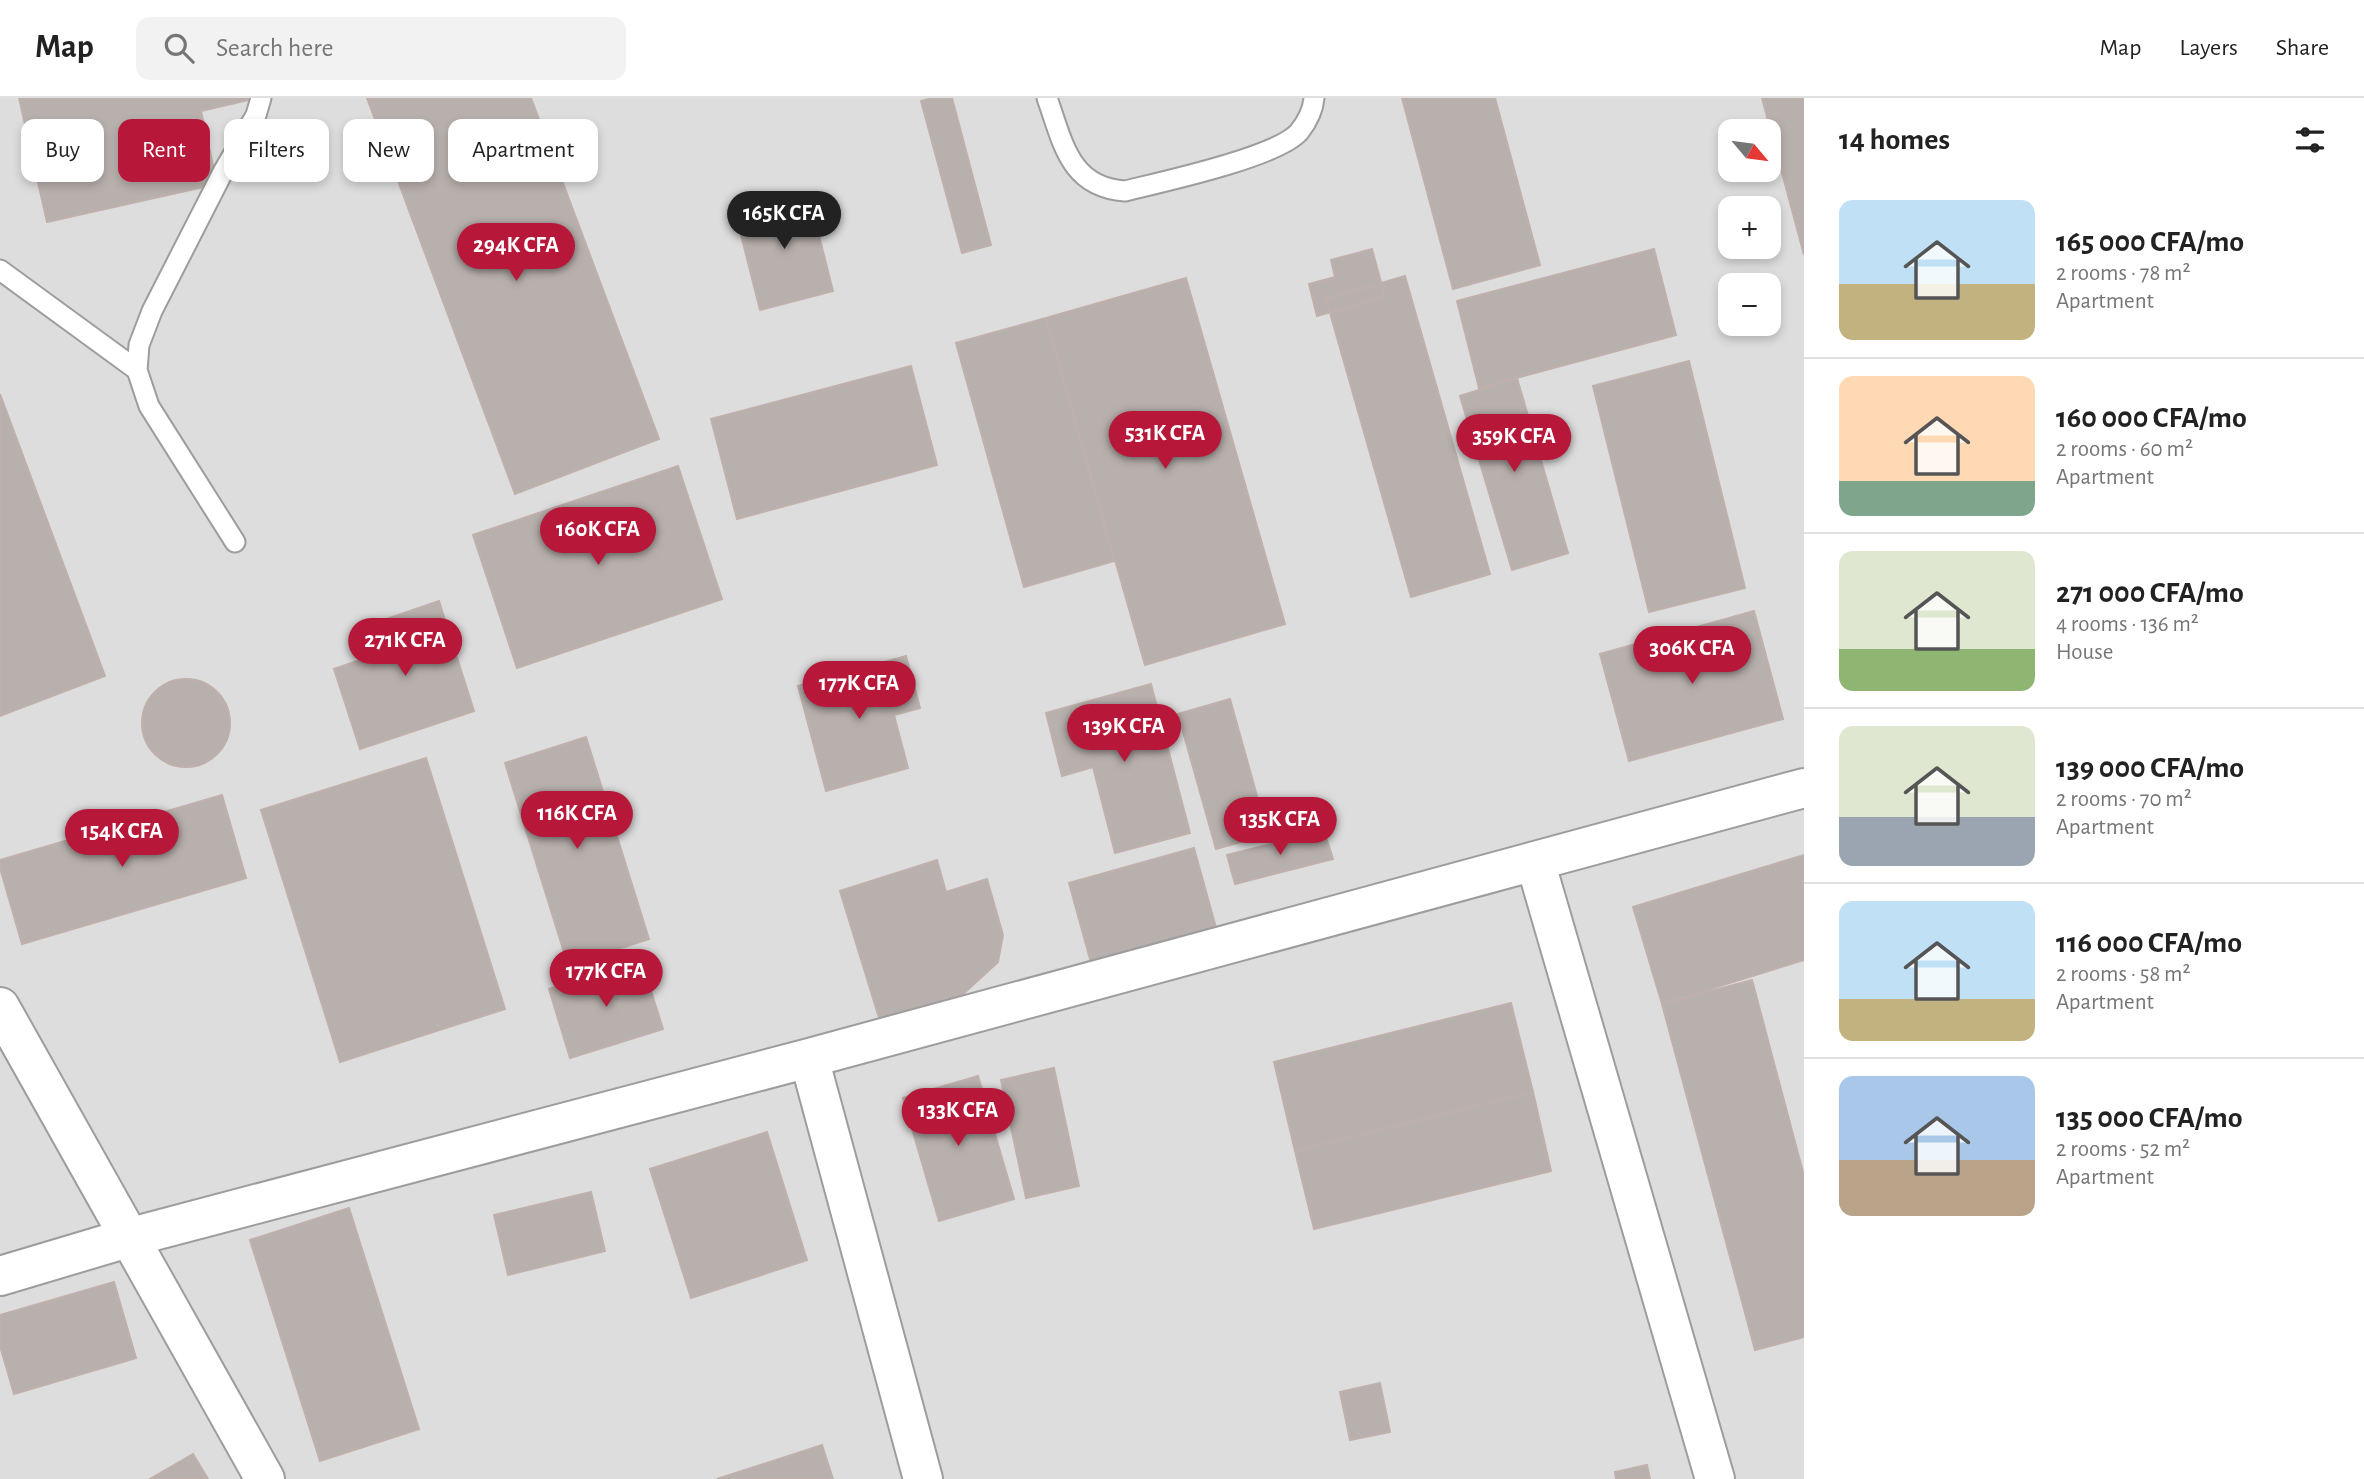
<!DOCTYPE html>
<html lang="en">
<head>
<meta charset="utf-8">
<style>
  :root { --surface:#fff; --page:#f2f2f2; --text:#222; --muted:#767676; --line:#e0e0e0; --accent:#b71839 }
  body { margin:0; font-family:"Alegreya Sans",sans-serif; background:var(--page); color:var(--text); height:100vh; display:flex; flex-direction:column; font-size:26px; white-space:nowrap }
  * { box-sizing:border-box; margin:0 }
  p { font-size:23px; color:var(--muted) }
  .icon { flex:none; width:38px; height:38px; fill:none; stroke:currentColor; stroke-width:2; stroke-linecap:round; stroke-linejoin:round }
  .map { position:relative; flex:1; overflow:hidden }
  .side { display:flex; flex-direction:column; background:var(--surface); width:560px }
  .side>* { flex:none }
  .guide { position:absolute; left:21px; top:21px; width:665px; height:63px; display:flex; gap:14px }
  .needle { width:46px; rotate:119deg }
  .controls { position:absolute; left:1718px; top:21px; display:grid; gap:14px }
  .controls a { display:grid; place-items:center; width:63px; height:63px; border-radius:14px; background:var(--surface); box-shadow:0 4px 10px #0003; font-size:35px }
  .price { position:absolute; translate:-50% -60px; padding:0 16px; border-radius:24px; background:var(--accent); color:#fff; font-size:23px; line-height:46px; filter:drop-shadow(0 2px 4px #0008) }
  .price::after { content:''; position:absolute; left:50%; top:42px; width:21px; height:16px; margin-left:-10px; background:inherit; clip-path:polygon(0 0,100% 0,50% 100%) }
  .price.selected { background:#222; color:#fff }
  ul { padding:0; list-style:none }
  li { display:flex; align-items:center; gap:21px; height:175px; padding:0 35px }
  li+li { border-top:2px solid var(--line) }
  li span { display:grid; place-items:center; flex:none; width:196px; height:140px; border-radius:14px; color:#555 }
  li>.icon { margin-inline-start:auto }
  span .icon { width:84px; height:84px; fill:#fffc; stroke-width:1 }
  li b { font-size:30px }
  h2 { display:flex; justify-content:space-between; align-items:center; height:84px; padding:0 35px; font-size:30px }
  .chip { padding:0 24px; border-radius:14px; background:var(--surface); box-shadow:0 4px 10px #0003; font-size:24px; line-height:63px }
  .chip.selected { background:var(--accent); color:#fff }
  header { display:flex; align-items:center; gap:42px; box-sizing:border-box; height:98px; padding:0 35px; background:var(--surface); border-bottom:2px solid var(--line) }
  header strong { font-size:33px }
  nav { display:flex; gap:38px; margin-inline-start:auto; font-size:24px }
  .search { width:490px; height:63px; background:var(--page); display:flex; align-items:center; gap:18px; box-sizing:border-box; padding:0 24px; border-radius:14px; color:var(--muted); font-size:26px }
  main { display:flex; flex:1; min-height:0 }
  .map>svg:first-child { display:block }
  .residential { fill:#dedddd; fill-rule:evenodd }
  .building { fill:#b8b0ad; stroke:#bfb0ab; stroke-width:2 }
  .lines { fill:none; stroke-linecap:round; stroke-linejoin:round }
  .lane-casing { stroke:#9d9d9d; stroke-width:23 }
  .street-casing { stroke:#9d9d9d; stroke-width:42 }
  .lane { stroke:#fff; stroke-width:19 }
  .street { stroke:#fff; stroke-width:38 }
</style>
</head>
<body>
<header>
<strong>Map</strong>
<div class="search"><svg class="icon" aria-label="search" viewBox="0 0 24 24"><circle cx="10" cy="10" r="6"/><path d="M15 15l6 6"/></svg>Search here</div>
<nav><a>Map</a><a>Layers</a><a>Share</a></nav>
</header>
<main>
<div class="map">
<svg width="1804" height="1381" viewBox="0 0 1804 1381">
  <rect width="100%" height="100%" fill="#efebe7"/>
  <path class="residential" d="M0,0H1804V1381H0ZM1731,33H1769V72H1731ZM1731,110H1769V149H1731ZM1731,187H1769V226H1731Z"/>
  <path class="building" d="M19,0H257L201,13L217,86L47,124Z
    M367,0H531L659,341L515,396Z
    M932,0H952L991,147L962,155L921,3Z
    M1402,0H1495L1540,167L1453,191Z
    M1762,0H1804V157Z
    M808,94L833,193L760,212L735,113Z
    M1372,151L1385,199L1317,218L1309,186L1335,179L1331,162Z
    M1654,151L1676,237L1479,290L1457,203Z
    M1405,178L1490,476L1411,499L1326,201Z
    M1186,180L1285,526L1145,567L1046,220Z
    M1046,220L1114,463L1024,489L956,245Z
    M1689,263L1745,490L1649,514L1593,288Z
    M911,268L937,367L737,421L711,321Z
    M1517,280L1568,455L1512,472L1460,298Z
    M0,296L105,578L0,618Z
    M678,368L722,501L517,570L473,437Z
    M439,503L474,613L360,651L334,571L378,556L369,527Z
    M1754,513L1783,621L1629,663L1600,556Z
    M906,558L920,610L894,617L908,670L826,693L798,588Z
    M142 625a44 44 0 1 1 88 0a44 44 0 1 1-88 0Z
    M1151,586L1190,735L1115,755L1093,669L1062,678L1046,615Z
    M1230,601L1259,705L1242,710L1251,741L1216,751L1178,616Z
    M586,639L649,841L568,867L505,665Z
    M426,660L505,911L340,964L261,712Z
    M222,697L246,780L22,846L0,770V762Z
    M1324,733L1333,761L1235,786L1227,757Z
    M1194,750L1218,837L1093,872L1069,785Z
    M1804,757V862L1662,906L1633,809Z
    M937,762L946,794L987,781L1003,837L998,864L962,897L880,923L840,793Z
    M641,861L663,931L570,960L549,891Z
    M1752,882L1804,1078V1239L1755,1252L1662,906Z
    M1511,905L1533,994L1295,1053L1274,964Z
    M1054,970L1079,1088L1026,1100L1001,982Z
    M978,978L1014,1101L939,1123L903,1000Z
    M1533,994L1551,1073L1314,1131L1295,1053Z
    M767,1034L807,1162L691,1200L650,1071Z
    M591,1094L605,1153L508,1177L494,1117Z
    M349,1110L419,1331L320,1363L250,1142Z
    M114,1184L136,1260L14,1296L0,1248V1217Z
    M1380,1285L1390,1334L1350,1342L1340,1294Z
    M822,1347L833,1381H717Z
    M193,1356L208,1381H150Z
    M1647,1367L1650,1381H1616L1615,1374Z"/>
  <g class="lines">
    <defs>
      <path id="lane" d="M1047,0C1063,44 1069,89 1125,93C1162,84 1277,59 1299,34C1307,24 1313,12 1314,0
        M0,172L137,272
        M235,444L149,308L137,272L139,247L152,213L223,74L256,17L261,0"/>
      <path id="street" d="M1535,763L1715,1381
        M0,909L265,1381
        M809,960L923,1381
        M0,1178L131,1139L809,960L1804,690"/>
    </defs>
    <use href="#lane" class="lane-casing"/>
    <use href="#street" class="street-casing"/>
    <use href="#lane" class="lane"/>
    <use href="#street" class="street"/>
  </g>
</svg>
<div class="controls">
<a><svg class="needle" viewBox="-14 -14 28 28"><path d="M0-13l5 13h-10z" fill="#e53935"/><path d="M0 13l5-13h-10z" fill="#767676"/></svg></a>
<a>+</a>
<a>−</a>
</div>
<b class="price selected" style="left:784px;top:153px">165K CFA</b>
<b class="price" style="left:516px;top:185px">294K CFA</b>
<b class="price" style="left:1165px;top:373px">531K CFA</b>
<b class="price" style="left:1514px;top:376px">359K CFA</b>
<b class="price" style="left:598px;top:469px">160K CFA</b>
<b class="price" style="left:405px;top:580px">271K CFA</b>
<b class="price" style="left:1692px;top:588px">306K CFA</b>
<b class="price" style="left:859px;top:623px">177K CFA</b>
<b class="price" style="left:1124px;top:666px">139K CFA</b>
<b class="price" style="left:577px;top:753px">116K CFA</b>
<b class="price" style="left:1280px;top:759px">135K CFA</b>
<b class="price" style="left:122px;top:771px">154K CFA</b>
<b class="price" style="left:606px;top:911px">177K CFA</b>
<b class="price" style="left:958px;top:1050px">133K CFA</b>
<div class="guide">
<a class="chip">Buy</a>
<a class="chip selected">Rent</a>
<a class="chip">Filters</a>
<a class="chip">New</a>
<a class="chip">Apartment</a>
</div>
</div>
<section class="side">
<h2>14 homes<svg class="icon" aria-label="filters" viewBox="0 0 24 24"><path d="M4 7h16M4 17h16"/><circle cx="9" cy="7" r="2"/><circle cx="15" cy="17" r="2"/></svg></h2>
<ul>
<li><span style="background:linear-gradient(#bfe0f5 60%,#c2b280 0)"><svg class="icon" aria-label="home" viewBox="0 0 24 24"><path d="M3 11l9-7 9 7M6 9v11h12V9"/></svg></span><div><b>165 000 CFA/mo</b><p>2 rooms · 78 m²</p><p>Apartment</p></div></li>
<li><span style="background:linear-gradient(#ffd9b3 75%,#7fa58c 0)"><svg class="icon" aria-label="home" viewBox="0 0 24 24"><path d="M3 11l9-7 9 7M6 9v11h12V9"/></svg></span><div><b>160 000 CFA/mo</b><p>2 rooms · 60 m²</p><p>Apartment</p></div></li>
<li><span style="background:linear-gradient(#dfe7d0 70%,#8fb573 0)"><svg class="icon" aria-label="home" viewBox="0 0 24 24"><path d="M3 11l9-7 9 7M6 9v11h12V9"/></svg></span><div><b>271 000 CFA/mo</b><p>4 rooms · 136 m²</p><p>House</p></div></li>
<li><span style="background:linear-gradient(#dfe7d0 65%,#9aa5b1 0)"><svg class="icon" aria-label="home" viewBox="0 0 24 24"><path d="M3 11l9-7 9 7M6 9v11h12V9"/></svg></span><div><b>139 000 CFA/mo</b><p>2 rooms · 70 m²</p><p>Apartment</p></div></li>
<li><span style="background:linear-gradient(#bfe0f5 70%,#c2b280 0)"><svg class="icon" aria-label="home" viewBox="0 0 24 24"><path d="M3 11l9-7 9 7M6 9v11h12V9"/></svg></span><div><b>116 000 CFA/mo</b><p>2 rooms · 58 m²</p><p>Apartment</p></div></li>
<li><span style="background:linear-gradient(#a9c7e8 60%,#b9a48a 0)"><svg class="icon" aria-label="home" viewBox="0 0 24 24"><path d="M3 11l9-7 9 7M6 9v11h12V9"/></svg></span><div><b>135 000 CFA/mo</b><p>2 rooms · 52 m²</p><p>Apartment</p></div></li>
</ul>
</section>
</main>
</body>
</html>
